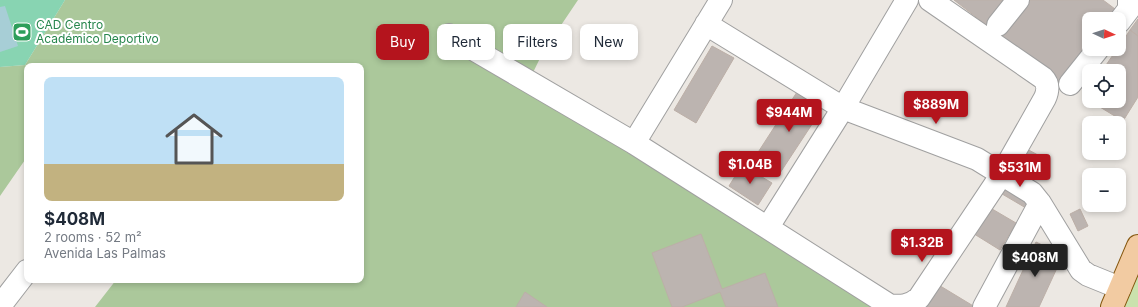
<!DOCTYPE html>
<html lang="en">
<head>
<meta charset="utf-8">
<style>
  :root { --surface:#fff; --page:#f6f6f7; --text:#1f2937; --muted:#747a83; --line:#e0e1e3; --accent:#b4141d }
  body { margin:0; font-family:Inter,sans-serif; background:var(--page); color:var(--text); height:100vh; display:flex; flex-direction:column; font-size:15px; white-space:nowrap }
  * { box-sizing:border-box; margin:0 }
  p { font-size:13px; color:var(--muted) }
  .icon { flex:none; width:22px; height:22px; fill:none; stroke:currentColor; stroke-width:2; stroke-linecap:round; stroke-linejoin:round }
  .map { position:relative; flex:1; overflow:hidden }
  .side { position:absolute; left:24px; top:63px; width:340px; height:220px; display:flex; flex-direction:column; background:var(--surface); border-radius:8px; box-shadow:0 2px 6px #0003 }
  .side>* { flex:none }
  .guide { position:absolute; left:376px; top:24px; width:380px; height:36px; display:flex; gap:8px }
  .needle { width:26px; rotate:94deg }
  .controls { position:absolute; left:1082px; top:12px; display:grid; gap:8px }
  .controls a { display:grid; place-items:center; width:44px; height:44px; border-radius:8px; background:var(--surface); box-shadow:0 2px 6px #0003; font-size:20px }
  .price { position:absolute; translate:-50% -34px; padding:0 9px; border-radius:4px; background:var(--accent); color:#fff; font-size:13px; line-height:26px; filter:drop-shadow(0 1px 2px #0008) }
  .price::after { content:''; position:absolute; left:50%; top:24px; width:12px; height:9px; margin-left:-6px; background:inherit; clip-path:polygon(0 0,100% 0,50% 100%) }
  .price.selected { background:#222; color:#fff }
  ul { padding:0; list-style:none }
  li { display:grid; align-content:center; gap:8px; height:212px; padding:0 20px }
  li+li { border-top:1px solid var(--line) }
  li span { display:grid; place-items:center; height:124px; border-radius:8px; color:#555 }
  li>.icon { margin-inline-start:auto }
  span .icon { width:72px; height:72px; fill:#fffc; stroke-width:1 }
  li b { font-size:17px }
  .chip { padding:0 14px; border-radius:8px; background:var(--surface); box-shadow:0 2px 6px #0003; font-size:14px; line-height:36px }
  .chip.selected { background:var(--accent); color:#fff }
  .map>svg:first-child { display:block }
  .grass { fill:#cae2ad }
  .forest { fill:#abc89b }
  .pitch { fill:#88d4b2 }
  .water { fill:#a7ced6 }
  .building { fill:#bcb4b0; stroke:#bcafa7 }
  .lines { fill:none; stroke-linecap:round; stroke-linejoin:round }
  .minor-casing { stroke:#a0a0a0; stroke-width:24 }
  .major-casing { stroke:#85570f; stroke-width:24 }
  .minor { stroke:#fff; stroke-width:22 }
  .major { stroke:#f2cba2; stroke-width:22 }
  .labels { text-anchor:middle; stroke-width:4; stroke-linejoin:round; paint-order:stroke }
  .leisure-label { font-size:12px; fill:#27864d; stroke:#fff; text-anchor:start }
</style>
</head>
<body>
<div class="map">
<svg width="1138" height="307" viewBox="0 0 1138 307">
  <rect width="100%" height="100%" fill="#ece8e3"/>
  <path class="grass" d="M1138,272V307H1123Z"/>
  <path class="forest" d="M65,0H578L543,52L526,87L881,307H95L116,280H361V66H27V157L0,196V67L25,65Z"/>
  <path class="pitch" d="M0,0H65L25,65L0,67Z"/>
  <path class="water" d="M5,6L18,46L0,52V7Z"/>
  <path class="building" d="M954,0H1010L989,27Z
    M1025,0H1103L1119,12L1113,19H1089V49L1063,84L999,34Z
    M1138,19V36L1130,30Z
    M1130,30L1138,36V97L1123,121L1090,101H1119V71H1102L1117,49H1119V47Z
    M712,46L734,58L696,123L674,110Z
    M797,92L822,109L780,173L755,157Z
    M1025,148L1049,161L1042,173L1018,160Z
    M1026,164L1035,170L1023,192L1032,197L1026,208L997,191L1013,187Z
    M742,165L772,183L758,205L729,186Z
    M987,206L1016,223L1000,250L971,232Z
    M1080,209L1088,226L1078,231L1070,214Z
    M701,234L722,289L765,273L778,307H726L720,292L682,307H672L652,253Z
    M1036,242L1063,255L1039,307H1006Z
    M937,284L975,307H923Z
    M525,292L547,307H516Z"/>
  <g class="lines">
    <defs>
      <path id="minor" d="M1119,22L1129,9V0
        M706,24L843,108L977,159L1032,193L1040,203L1081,270L1088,275L1120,288
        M998,25L1018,0
        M449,35L634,143L889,305C901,307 909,306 919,298L1002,174L1045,98C1048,91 1049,84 1043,78L930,0
        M1070,84L1098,49
        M634,143L721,0
        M768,227L843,108L907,0
        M0,306L27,271
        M984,307L1040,203"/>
      <path id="major" d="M1112,307L1138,246"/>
    </defs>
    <use href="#minor" class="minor-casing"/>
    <use href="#major" class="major-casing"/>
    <use href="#minor" class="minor"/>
    <use href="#major" class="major"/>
  </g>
  <defs>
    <symbol id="stadium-square" viewBox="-11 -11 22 22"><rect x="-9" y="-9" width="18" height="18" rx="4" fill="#2e9e5b" stroke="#fff"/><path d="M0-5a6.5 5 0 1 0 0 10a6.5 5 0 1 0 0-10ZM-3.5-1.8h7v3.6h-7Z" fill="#fff"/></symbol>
  </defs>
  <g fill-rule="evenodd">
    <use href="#stadium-square" x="11" y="21" width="22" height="22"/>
  </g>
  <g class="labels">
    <g class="leisure-label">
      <text x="36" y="29">CAD Centro<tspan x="36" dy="14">Académico Deportivo</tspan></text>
    </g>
  </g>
</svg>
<div class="controls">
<a><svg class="needle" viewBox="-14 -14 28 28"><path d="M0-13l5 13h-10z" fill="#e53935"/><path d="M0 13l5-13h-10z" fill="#747a83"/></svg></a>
<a><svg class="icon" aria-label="locate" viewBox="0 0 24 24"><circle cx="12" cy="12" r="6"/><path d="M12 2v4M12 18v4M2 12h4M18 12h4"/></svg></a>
<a>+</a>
<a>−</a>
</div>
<b class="price" style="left:936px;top:125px">$889M</b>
<b class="price" style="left:789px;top:133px">$944M</b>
<b class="price" style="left:750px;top:185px">$1.04B</b>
<b class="price" style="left:1020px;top:188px">$531M</b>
<b class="price" style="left:922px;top:263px">$1.32B</b>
<b class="price selected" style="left:1035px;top:278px">$408M</b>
<div class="guide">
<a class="chip selected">Buy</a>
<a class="chip">Rent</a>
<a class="chip">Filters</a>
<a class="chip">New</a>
</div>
<section class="side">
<ul>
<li><span style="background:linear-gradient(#bfe0f5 70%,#c2b280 0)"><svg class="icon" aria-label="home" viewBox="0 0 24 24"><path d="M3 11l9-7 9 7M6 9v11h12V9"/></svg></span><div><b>$408M</b><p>2 rooms · 52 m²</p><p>Avenida Las Palmas</p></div></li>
</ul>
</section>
</div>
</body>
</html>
